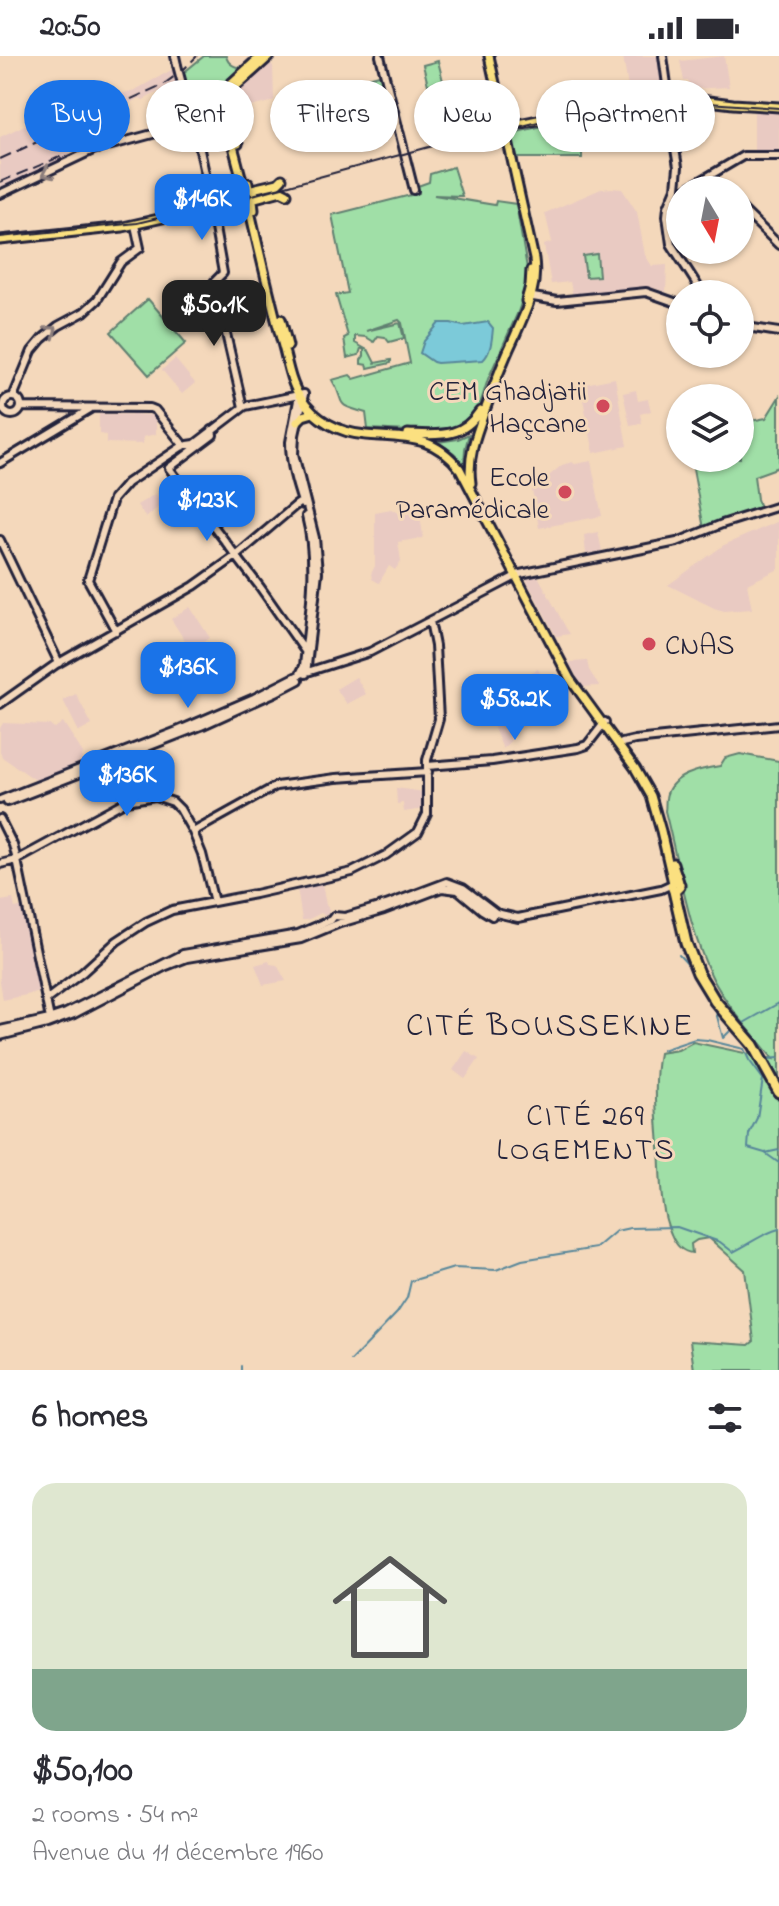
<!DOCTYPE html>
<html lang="en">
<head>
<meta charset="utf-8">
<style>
  :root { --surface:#fff; --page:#f7f7f7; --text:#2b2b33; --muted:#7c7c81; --accent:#1a73e8 }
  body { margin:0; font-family:"Indie Flower",sans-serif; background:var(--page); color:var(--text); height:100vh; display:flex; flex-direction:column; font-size:30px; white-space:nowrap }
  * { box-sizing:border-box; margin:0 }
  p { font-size:26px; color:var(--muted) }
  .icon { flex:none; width:44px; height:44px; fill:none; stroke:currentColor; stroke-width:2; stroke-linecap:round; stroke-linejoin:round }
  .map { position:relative; height:1314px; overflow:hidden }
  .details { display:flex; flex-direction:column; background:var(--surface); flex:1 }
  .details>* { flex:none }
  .banner { position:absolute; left:24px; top:24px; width:732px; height:72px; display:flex; gap:16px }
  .needle { width:52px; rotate:170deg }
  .fabs { position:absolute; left:666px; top:120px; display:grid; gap:16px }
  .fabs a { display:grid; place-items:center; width:88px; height:88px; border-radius:50%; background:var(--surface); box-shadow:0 2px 6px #0004; font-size:40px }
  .price { position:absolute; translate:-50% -68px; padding:0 18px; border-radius:16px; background:var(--accent); color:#fff; font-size:26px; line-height:52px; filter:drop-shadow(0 2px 4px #0008) }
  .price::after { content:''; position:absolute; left:50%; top:48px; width:24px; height:18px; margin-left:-12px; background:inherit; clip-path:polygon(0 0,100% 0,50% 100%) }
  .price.on { background:#222; color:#fff }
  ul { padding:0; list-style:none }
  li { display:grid; align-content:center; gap:16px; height:424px; padding:0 32px }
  li span { display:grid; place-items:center; height:248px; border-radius:24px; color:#555 }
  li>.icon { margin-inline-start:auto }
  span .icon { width:144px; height:144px; fill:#fffc; stroke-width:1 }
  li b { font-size:34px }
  h2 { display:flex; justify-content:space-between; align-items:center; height:96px; padding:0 32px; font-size:34px }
  .chip { padding:0 28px; border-radius:36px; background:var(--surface); box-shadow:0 2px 6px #0004; font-size:28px; line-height:72px }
  .chip.on { background:var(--accent); color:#fff }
  .status { display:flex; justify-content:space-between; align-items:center; height:56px; padding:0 40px; background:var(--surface); direction:ltr }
  .status svg { height:22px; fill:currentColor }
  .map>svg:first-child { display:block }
  .built { fill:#e9cac2 }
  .green { fill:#a0dfa7; stroke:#618071; stroke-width:2 }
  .water { fill:#7ccad9; stroke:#58879a; stroke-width:2 }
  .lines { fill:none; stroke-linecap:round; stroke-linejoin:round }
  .stream { stroke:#58879a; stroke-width:2 }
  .secondary-casing { stroke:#22223b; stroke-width:12 }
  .primary-casing { stroke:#22223b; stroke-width:13 }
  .highway-casing { stroke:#22223b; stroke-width:15 }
  .secondary { stroke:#f4d8bb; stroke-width:6 }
  .primary { stroke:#fbe080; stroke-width:7 }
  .highway { stroke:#fbe080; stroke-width:9 }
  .tram { stroke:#22223b; stroke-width:2 }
  .rail { stroke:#22223b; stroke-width:2; stroke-dasharray:12 6; stroke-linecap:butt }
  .secondary-bridge-casing { stroke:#22223b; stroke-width:12; stroke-linecap:butt }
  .secondary-bridge { stroke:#f4d8bb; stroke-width:6 }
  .oneway { stroke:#8b7d7b }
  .poi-dot { fill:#d1495b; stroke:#f4d8bb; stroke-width:3 }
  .labels { text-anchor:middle; stroke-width:6; stroke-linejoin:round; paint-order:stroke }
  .poi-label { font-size:28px; fill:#22223b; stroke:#f4d8bb; text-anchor:end }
  .neighbourhood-label { font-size:30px; letter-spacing:2px; fill:#22223b; stroke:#f4d8bb }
  .quarter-label { font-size:32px; letter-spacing:2px; fill:#22223b; stroke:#f4d8bb }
</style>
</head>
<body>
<div class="status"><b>20:50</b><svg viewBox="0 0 49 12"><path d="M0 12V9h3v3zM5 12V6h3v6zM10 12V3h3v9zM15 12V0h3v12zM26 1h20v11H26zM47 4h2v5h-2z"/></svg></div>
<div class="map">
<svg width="779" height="1314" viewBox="0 0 779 1314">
  <rect width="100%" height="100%" fill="#f4d8bb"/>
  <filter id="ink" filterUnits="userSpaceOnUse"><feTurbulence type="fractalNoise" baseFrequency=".0125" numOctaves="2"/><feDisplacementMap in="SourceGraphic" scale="16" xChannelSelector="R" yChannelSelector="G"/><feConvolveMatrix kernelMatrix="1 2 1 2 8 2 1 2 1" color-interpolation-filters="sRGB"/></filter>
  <g filter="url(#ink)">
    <path class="built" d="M623,0H661L666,36L663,38H629Z
      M724,0L729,31L690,33L689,25H684L680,5Z
      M270,7L273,10L274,44L271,46L234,55L232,44L234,39Z
      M175,12L178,26L143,44L140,42L98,62L99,69L73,80L77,90L69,94L71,100L0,133V81L37,63L61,54L135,34Z
      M453,25L455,32L460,31L467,56L445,62L437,29Z
      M754,53L779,54V97L754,96Z
      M611,132L622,133L637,156L645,199L652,210L667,209L666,236L654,232L644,233L573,241L570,226L551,228L544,189L552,186L545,157L601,133Z
      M175,303L195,327L182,338L162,314Z
      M615,322L627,390L594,397L580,329Z
      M636,334L638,345L648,343L651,355L640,358L642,367L630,369L623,337Z
      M99,358L152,359L156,364V378L143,381V388L106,387V379L99,378Z
      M591,405L602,460L539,472L532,434L562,409L572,406L575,408Z
      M155,438L163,447L146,462L137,449Z
      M391,453L401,458L416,457L420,460L423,479L422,482L398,486L401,505L395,514L389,510L379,527L372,523L371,518L375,510V456Z
      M779,465V513L747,528L752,553L724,555L714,552L668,529L724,489Z
      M598,476L602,495L586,498L584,479Z
      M538,520L566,572L570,578L556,580L527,525V522Z
      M190,551L210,582L191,594L171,563Z
      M587,605L589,614L599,630L582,631L570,608L571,606Z
      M538,613L549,635L515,675L513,682L503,693L481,642Z
      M356,621L366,638L347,648L336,633Z
      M76,638L92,669L79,676L63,644Z
      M63,666L83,697L80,710L37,725L2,701L0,696V672L3,667L49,669L55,672Z
      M396,732L424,736L423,753L404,756L403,747L397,748Z
      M322,828L326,849L329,853L328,858L325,860L321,857L307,864H302L297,832Z
      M13,843L15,852L24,850L40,936L3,944L0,925V845Z
      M269,905L270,908L277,909L286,925L263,929L255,909Z
      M466,995L479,1003L465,1023L453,1014Z"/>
    <path class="green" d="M204,0H226C228,9 237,12 246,12L223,33V58L196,65L192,60L182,18Z
      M438,5L443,25L428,29L423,9Z
      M383,18L388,39L365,45L360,24Z
      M609,54L614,79L582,90V102H513L509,78Z
      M453,111L462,140L434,139L495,149L496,145L516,148L529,224L518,256L488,323L477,358L452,377L368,373L366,357C330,347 348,349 332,324L350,319L354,323L410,307L402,267L399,264L366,275L400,267L404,282L389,286L385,281L378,280L374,286L366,281L355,280V287L369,295L375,307L391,304V307L368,312L367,309L361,308V304L364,300V294L361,292L359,299L347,302L344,282L348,280L336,239L348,237L332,159L419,137V135H416L415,131L429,126L430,118Z
      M597,198L599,220L586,221L583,200Z
      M148,243L186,287L149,319L111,276Z
      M779,341V411L754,420L757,443L760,452L704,473L691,402H740V367L766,362Z
      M469,378L465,393L464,408L454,397L438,386L458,383Z
      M740,698L779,705V1314H694L690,1285L749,1289L754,1285L745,1214L709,1182L697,1184L691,1188L692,1197C682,1196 675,1188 671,1178C659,1151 661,1120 659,1091C657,1059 653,1028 659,997L678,994L693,986L773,1003C753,977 728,952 713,923C688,874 679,809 665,755C666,751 665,746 666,742C669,719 701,713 720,710L725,702Z"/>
    <path class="water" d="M488,266L493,272C492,283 491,297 483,304L437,307L433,306L420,297L424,285L439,267H451L463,270Z"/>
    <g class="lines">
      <path class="stream" d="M679,899L692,913
        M715,953L723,982
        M742,968L779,947
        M723,982L732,973
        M662,994L695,983L707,984L744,993L749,1004L763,1023L757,1062L749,1078L748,1092L765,1097L779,1107
        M764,1003L779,1002
        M765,1097L779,1094
        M351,1305L397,1257L407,1242L411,1225L454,1212L496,1214L522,1204L596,1192L616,1175L630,1172L677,1171L720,1186L733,1196C750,1188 761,1178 779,1173
        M241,1310V1314"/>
      <defs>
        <path id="secondary" d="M175,0L177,9
          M380,0L414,134
          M663,0L668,36V50L678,111L676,132L668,151L667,160L671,188L703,238
          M182,28L192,67L195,70L211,146
          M685,134L743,100H779
          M0,138L93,94L227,58
          M211,150L223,217L214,226L243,351
          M740,151L779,189
          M527,240L557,245L646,236L680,248
          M740,270L779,276
          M299,339L290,386C290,408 296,428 303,449
          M13,341L32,295L42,283L58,270L84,256L97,244L121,206L140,192L135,169
          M3 350a9 9 0 1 1 18 0a9 9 0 1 1-18 0Z
          M21,351L150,352L155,354L184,390
          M212,374L213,379L169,412L260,531L307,598
          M188,389L195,388L245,350L304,338L295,379L294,398L315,482L318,516L306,618
          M0,407L90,353
          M0,484L59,607
          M116,575L88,524L113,443L127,427L184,389
          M300,618L304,610C309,559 319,510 306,460
          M0,648L55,609L194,530L236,500L295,450L305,443
          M622,687L635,684L779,669
          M427,710L492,705L578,692L587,689L605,666
          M0,744L177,675L254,642L301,618L370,596L520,518L677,486L722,468L779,450
          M7,746L201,670L276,636L299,624
          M0,763L13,789L17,804L50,963
          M193,776L276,730L336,722L428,716
          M0,808L17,804L126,745L155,740L173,746L180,753L193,776L202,798L214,846
          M46,944L83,916L117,885L146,866L172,854L255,838L352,816L386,799L418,776L427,758V704L439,663L435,590L430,565
          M0,974L45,964L66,957L183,898L298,878L331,864L334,860L345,861L386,849L447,826L463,832L496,857L518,862L661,833L672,828
          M0,980L47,968L74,958L164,911L187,902L301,883L340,867L384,854L442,832L458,834L482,854L492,860"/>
        <path id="primary" d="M261,0L227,31L223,35L221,44L244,132L241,141L249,151C260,198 271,247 284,294C288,310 291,327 300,341C315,364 339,377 366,379C406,382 434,379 460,413L570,623L635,712L651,740L661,775L673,827
          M610,50L648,47H668
          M504,71L562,59L628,42L642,40L659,39L733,48L779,51
          M238,88L228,41L231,35L270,0
          M248,127L249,133L253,134L255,138L253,145L254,154
          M252,133L278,127L282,123
          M255,142L281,135L287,138
          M0,184L123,171L243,144
          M526,245L530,230L531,214
          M281,263L288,290
          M297,366L303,360L313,357
          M408,378C438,379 462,383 480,355
          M471,427C467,399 477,376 487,349C495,326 504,303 515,280C526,254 538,233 534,203L489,0
          M673,807C675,815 679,823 680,831L676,835L672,833L671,829L676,826L680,828"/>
        <path id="highway" d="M674,835L686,887L698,917L715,945L753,989L779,1036"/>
      </defs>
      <use href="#secondary" class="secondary-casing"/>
      <use href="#primary" class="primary-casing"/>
      <use href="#highway" class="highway-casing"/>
      <use href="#secondary" class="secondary"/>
      <use href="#primary" class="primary"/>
      <use href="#highway" class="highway"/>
      <path class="tram" d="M0,181L137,167L249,140L466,81L514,72L636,42H662L708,47L779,52"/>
      <path class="rail" d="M0,103L164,28L183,14L197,0
        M0,126L62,100"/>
      <defs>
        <path id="secondary-bridge" d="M177,9L182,28"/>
      </defs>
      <use href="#secondary-bridge" class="secondary-bridge-casing"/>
      <use href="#secondary-bridge" class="secondary-bridge"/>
    </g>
    <defs><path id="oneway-chevron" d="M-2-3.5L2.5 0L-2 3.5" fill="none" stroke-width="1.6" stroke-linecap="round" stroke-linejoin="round" transform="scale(2)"/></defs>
    <g class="oneway">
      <use href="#oneway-chevron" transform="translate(47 117) rotate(155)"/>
      <use href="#oneway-chevron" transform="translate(52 275) rotate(-38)"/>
    </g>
  </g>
  <g class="poi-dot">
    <circle cx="603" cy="350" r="8"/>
    <circle cx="565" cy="436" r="8"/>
    <circle cx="649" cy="588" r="8"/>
  </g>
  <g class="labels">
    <g class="poi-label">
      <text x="587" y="344">CEM Ghadjatii<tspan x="587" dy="32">Haçcane</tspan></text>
      <text x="549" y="430">Ecole<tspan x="549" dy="32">Paramédicale</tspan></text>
      <text x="665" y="598" text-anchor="start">CNAS</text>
    </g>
    <g class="neighbourhood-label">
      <text x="586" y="1069">CITÉ 269<tspan x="586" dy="34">LOGEMENTS</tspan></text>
    </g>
    <g class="quarter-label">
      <text x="550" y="979">CITÉ BOUSSEKINE</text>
    </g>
  </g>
</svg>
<div class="fabs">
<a><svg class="needle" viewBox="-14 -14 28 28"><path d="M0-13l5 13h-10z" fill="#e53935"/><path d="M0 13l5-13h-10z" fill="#7c7c81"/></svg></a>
<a><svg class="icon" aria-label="locate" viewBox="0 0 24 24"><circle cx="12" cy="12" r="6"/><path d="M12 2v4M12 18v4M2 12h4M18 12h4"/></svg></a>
<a><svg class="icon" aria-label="layers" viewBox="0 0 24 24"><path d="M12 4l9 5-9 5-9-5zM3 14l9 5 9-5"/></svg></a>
</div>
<b class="price" style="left:202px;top:186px">$146K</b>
<b class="price on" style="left:214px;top:292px">$50.1K</b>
<b class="price" style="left:207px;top:487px">$123K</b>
<b class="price" style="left:188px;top:654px">$136K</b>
<b class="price" style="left:515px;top:686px">$58.2K</b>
<b class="price" style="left:127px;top:762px">$136K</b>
<div class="banner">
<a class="chip on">Buy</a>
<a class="chip">Rent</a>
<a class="chip">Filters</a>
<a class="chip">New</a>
<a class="chip">Apartment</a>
</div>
</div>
<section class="details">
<h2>6 homes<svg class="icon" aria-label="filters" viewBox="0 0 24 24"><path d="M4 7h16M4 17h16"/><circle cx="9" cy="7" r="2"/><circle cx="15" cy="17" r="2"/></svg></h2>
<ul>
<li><span style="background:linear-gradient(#dfe7d0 75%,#7fa58c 0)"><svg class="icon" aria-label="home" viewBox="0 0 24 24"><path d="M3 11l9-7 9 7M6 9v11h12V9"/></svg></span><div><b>$50,100</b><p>2 rooms · 54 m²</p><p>Avenue du 11 décembre 1960</p></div></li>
</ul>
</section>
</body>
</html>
